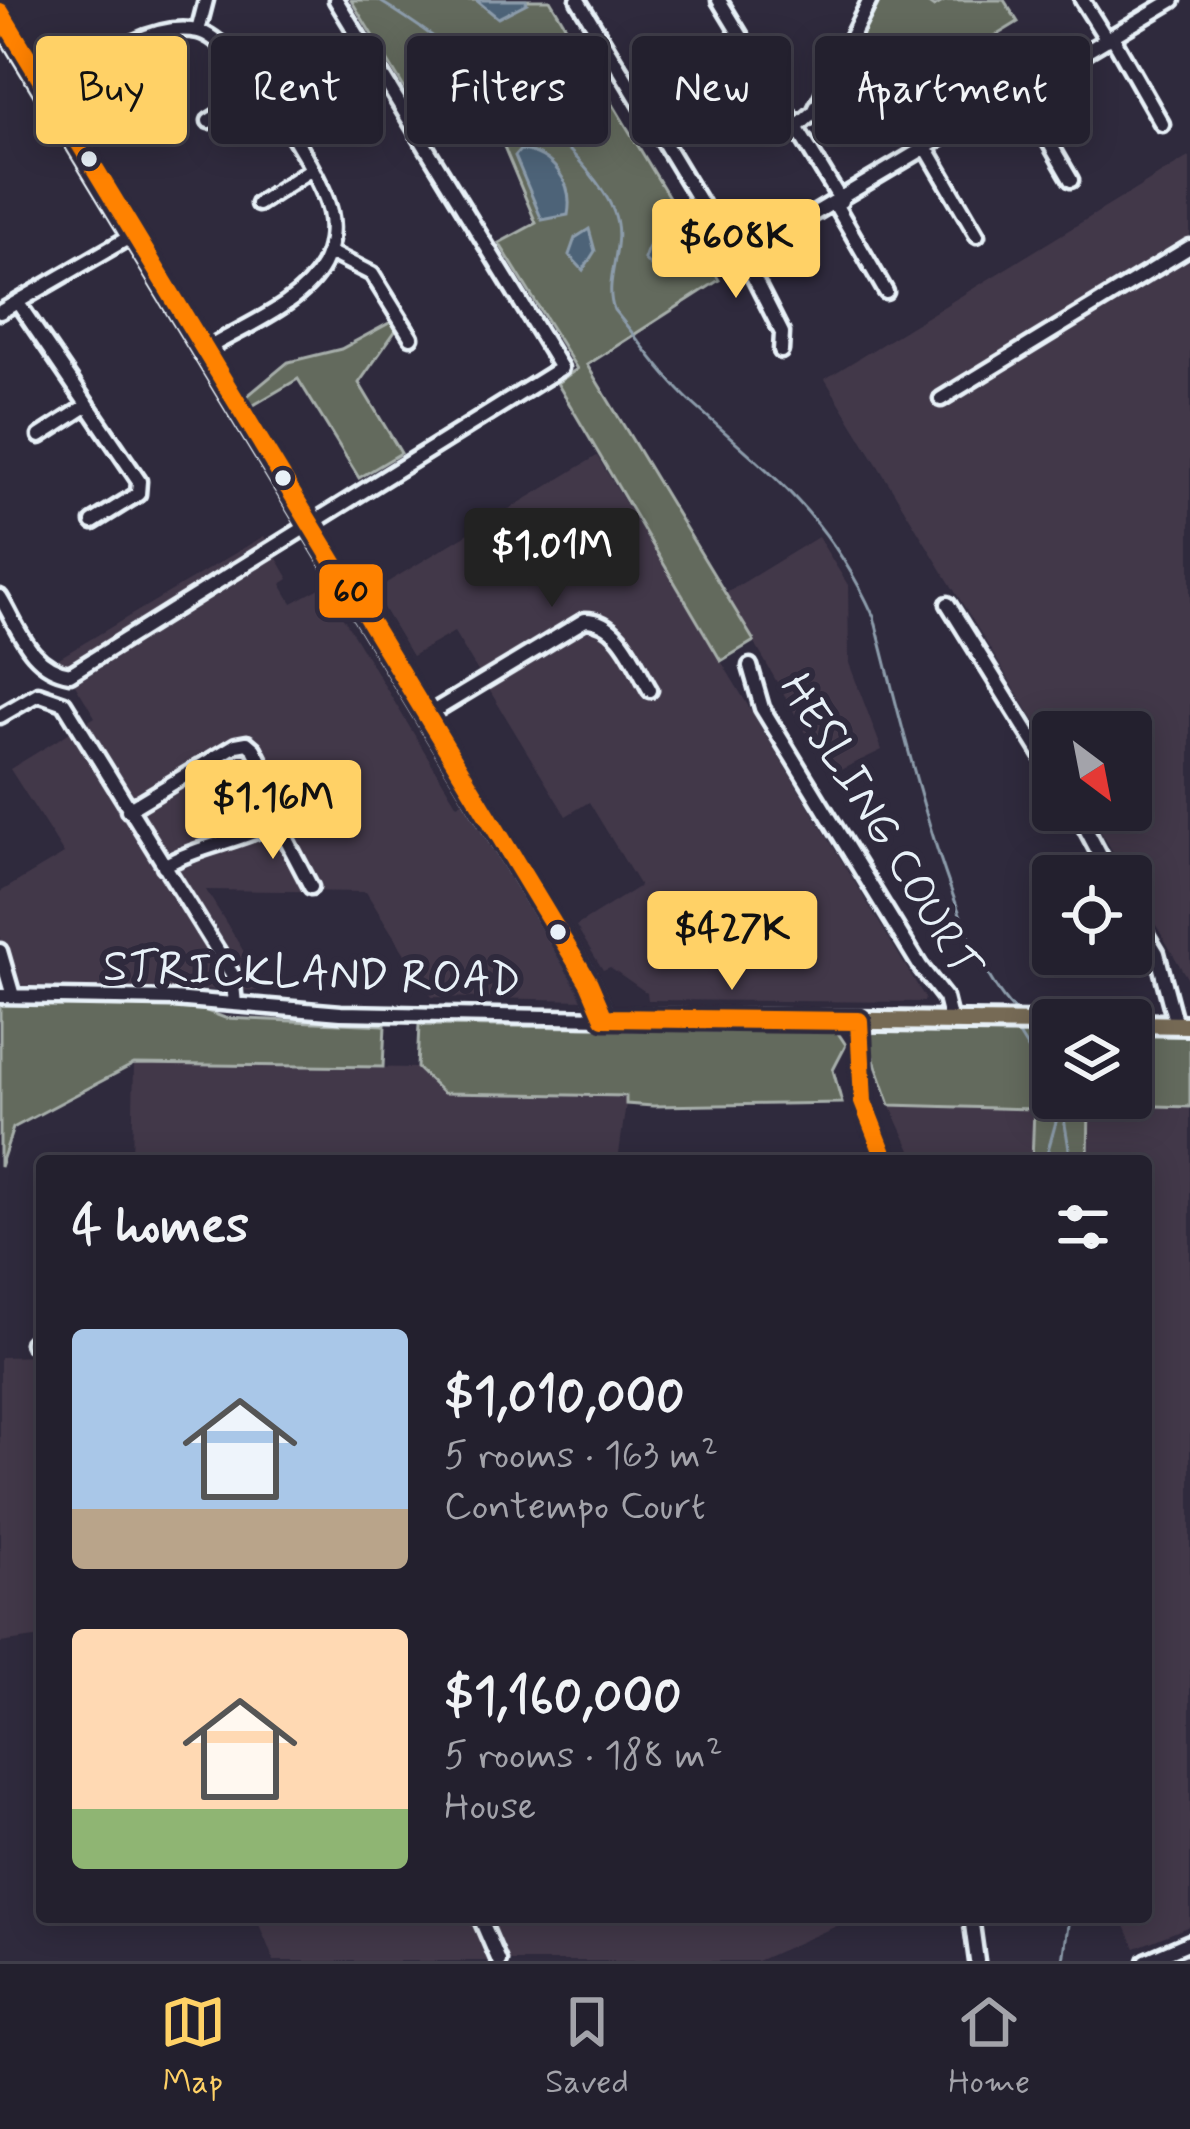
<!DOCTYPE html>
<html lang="en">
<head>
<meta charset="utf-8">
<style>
  :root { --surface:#23202e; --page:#2b2836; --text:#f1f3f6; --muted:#a3a3aa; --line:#403e4a; --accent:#ffd166 }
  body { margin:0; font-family:Mynerve,sans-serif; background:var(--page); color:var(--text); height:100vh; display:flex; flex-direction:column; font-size:45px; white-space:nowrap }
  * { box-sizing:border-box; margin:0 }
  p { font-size:39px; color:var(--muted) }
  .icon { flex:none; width:66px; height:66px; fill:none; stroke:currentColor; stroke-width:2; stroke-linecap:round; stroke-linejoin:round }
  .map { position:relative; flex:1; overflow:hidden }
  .panel { position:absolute; left:36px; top:1155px; width:1116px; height:768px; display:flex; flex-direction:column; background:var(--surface); border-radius:12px; box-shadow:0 6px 30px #0003,0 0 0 3px var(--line) }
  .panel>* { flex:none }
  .guide { position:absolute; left:36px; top:36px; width:1119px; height:108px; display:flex; gap:24px }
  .needle { width:78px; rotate:148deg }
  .controls { position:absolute; left:1032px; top:711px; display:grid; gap:24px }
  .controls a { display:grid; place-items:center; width:120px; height:120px; border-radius:12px; background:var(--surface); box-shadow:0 6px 30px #0003,0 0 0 3px var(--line); font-size:60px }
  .price { position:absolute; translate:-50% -102px; padding:0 27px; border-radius:12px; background:var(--accent); color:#111; font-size:39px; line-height:78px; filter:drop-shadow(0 3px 6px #0008) }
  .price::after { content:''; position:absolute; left:50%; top:72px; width:36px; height:27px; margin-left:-18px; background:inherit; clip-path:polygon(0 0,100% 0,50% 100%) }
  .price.on { background:#222; color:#fff }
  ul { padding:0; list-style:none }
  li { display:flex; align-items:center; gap:36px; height:300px; padding:0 36px }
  li span { display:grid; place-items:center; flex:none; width:336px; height:240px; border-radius:12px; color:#555 }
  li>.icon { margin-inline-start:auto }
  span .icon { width:144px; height:144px; fill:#fffc; stroke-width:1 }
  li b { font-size:51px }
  h2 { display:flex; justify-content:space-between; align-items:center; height:144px; padding:0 36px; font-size:51px }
  .chip { padding:0 42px; border-radius:12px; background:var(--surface); box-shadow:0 6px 30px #0003,0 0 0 3px var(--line); font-size:42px; line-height:108px }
  .chip.on { background:var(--accent); color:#111 }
  .dock { display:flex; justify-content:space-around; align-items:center; height:168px; border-top:3px solid var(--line); background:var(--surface); font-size:33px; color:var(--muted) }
  .dock a { display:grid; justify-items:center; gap:6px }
  .dock .on { color:var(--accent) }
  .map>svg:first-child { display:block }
  .built { fill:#423849 }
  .green { fill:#646a5d; stroke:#a6aeaa; stroke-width:3 }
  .water { fill:#4e6478; stroke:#8c9cab; stroke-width:3 }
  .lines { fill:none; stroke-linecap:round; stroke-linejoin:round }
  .stream { stroke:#8c9cab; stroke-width:3 }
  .minor-casing { stroke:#e8f1f8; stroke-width:21 }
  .major-casing { stroke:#e8f1f8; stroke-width:26 }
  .minor { stroke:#2f2a3d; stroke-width:12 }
  .major { stroke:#766a55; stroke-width:16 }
  .bus-1-casing { stroke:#2f2a3d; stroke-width:27 }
  .bus-1 { stroke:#ff8200; stroke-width:18 }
  .bus-dot { fill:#e8f1f8; stroke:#2f2a3d; stroke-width:4.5 }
  .labels { text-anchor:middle; stroke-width:12; stroke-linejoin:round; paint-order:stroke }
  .street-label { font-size:45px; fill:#e8f1f8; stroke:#2f2a3d }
  .line-badge { stroke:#2f2a3d; stroke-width:4.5 }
  .pale-badge-label { font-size:33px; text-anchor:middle; font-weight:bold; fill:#111 }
</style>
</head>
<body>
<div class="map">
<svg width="1190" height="1961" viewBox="0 0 1190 1961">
  <rect width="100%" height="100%" fill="#2f2a3d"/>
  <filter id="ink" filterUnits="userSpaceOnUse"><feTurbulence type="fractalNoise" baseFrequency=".00833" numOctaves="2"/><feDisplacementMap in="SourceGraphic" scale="24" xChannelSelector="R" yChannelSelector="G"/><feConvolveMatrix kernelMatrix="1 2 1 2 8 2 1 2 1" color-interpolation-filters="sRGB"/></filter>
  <g filter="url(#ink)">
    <path class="built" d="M1190,156V983L1088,810H1131V732H1053V752L825,379Z
      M597,456L925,998L924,1002L648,1000L647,993L610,967L603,970L576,926L640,886L589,802L566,816L454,632L412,656L373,591Z
      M264,536L289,579L281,584L292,603L324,586L457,805L466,800L587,1000L432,997L366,892L206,890L268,991L0,985V892L64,854L10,769L95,717L59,658Z
      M818,537L848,585L849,663L882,750L830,775L726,593Z
      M134,1064L417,1068L443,1093L627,1096L618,1161H132Z
      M1088,1104L1190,1106V1926L1135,1948L1121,1917H1146V1161H1088Z
      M890,1105L1034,1109L1032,1161H916Z
      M42,1356V1637L0,1643V1357Z
      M256,1917H857L757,1961H274Z"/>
    <path class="green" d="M351,0H550L719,280L587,365L754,641L721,661L557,383L577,369L499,243L536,223L497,130L466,113L432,134Z
      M878,0H924L934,7L946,0H1004L1018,22L915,85L858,32Z
      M393,321L396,330L359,383L401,453L359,478L298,379L252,406L246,397L288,362L341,349Z
      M0,1003L199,1008L225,1018L385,1025L383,1067L134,1064L13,1128L0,1167Z
      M419,1025L836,1030L846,1045L833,1070L842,1103L653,1106L626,1104V1096L443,1093L417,1068Z
      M907,1026L1053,1028V1098H1131V1030L1190,1031V1107L1089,1104L1088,1161H1032L1034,1109L890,1105L867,1040L874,1031Z"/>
    <path class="water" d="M476,0H526L527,3L498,18Z
      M520,150C553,153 574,183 568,215L542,220L515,156Z
      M679,224C675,239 688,258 696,268L682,266L660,276L644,259C651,237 658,230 679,224Z
      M589,229L595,251L583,270L569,255L575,238Z"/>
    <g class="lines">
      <path class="stream" d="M378,0C440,37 587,146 613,210C628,244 602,279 614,310C639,340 663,376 691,402C771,474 828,515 874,617C898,708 953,957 1017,1013
        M1018,1033L1036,1062L1037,1078L1053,1093
        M1062,1106L1071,1161
        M1045,1161L1061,1104L1057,1098
        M1063,1961L1069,1917"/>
      <defs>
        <path id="minor" d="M578,0L726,245L743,256L782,333L781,351
          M719,0L841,201
          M1082,0L1107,40
          M198,31L206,0
          M1112,36L1162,124
          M1020,92L1071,180
          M50,96C91,70 146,20 198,31C238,40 322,172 330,212C334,229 331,249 323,265C302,305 242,327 205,350
          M209,121L261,89
          M796,128L814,112L870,0
          M927,149L977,235
          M258,204L310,170
          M835,204L886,292
          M329,252L372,274L411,337
          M743,256L1173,0
          M18,303L139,481L138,494L93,522
          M0,312L135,234
          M941,399L1190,247
          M40,436L88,405
          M0,597C18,626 29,668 70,674
          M948,604L1053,773
          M750,666L762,708L920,966L945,998L951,1022
          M70,674L561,368L336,0
          M0,716L38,694L64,703L232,974L235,1004
          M426,716L585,620C620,620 635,665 650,690
          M128,810L236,745L247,743L254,749L287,813C261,838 202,843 164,866
          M1076,810L1111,876
          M277,822L311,887
          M1131,910L1157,953L1176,1025
          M0,951L13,996
          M0,996L174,999L341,1013L604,1018
          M859,1021L863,1102L886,1161
          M32,1343L42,1344
          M480,1917L499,1961
          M971,1917L977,1961
          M1146,1961L1190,1942"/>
        <path id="major" d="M0,18L589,983L604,1018L1053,1023
          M1131,1024L1190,1025"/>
      </defs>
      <use href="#minor" class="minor-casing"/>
      <use href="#major" class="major-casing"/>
      <use href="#minor" class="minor"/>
      <use href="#major" class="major"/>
      <defs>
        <path id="bus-1" d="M0,12L589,983L604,1018
          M604,1018L859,1021
          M859,1021L863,1102L886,1161"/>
      </defs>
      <use href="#bus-1" class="bus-1-casing"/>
      <use href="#bus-1" class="bus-1"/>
    </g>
  </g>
  <g class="bus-dot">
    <circle cx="89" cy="159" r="10"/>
    <circle cx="283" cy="478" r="10"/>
    <circle cx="558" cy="932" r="10"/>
  </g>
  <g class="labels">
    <g class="street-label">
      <text transform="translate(882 825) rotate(59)" y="16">HESLING COURT</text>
      <text transform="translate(312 971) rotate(2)" y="16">STRICKLAND ROAD</text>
    </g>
  </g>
  <rect class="line-badge" x="317" y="562" width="68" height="58" rx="12" fill="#ff8200"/>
  <g class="pale-badge-label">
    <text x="351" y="602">60</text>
  </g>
</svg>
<div class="controls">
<a><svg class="needle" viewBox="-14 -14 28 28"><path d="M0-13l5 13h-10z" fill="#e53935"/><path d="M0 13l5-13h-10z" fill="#a3a3aa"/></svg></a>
<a><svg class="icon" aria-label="locate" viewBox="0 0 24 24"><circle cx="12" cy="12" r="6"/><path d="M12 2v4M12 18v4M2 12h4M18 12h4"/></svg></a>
<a><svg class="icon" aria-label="layers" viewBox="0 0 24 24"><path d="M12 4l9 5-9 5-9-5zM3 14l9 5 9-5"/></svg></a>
</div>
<b class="price" style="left:736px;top:301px">$608K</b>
<b class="price on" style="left:552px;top:610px">$1.01M</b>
<b class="price" style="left:273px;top:862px">$1.16M</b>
<b class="price" style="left:732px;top:993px">$427K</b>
<div class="guide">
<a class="chip on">Buy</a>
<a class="chip">Rent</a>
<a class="chip">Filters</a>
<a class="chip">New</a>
<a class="chip">Apartment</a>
</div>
<section class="panel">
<h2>4 homes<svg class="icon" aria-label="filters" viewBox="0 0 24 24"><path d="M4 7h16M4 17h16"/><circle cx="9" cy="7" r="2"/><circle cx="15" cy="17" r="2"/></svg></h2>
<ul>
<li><span style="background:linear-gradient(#a9c7e8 75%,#b9a48a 0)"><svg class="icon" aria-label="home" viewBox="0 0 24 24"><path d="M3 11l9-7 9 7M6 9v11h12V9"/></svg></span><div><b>$1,010,000</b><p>5 rooms · 163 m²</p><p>Contempo Court</p></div></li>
<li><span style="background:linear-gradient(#ffd9b3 75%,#8fb573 0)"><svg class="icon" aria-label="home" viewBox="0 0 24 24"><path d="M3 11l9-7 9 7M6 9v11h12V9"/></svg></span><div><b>$1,160,000</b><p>5 rooms · 188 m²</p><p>House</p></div></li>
</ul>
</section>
</div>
<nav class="dock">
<a class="on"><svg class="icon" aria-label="map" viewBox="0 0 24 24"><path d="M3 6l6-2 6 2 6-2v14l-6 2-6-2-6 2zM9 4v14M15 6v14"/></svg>Map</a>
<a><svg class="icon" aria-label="saved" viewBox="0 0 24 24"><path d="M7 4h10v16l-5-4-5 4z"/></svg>Saved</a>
<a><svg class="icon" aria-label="home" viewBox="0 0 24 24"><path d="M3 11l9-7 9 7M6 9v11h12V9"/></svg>Home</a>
</nav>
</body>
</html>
